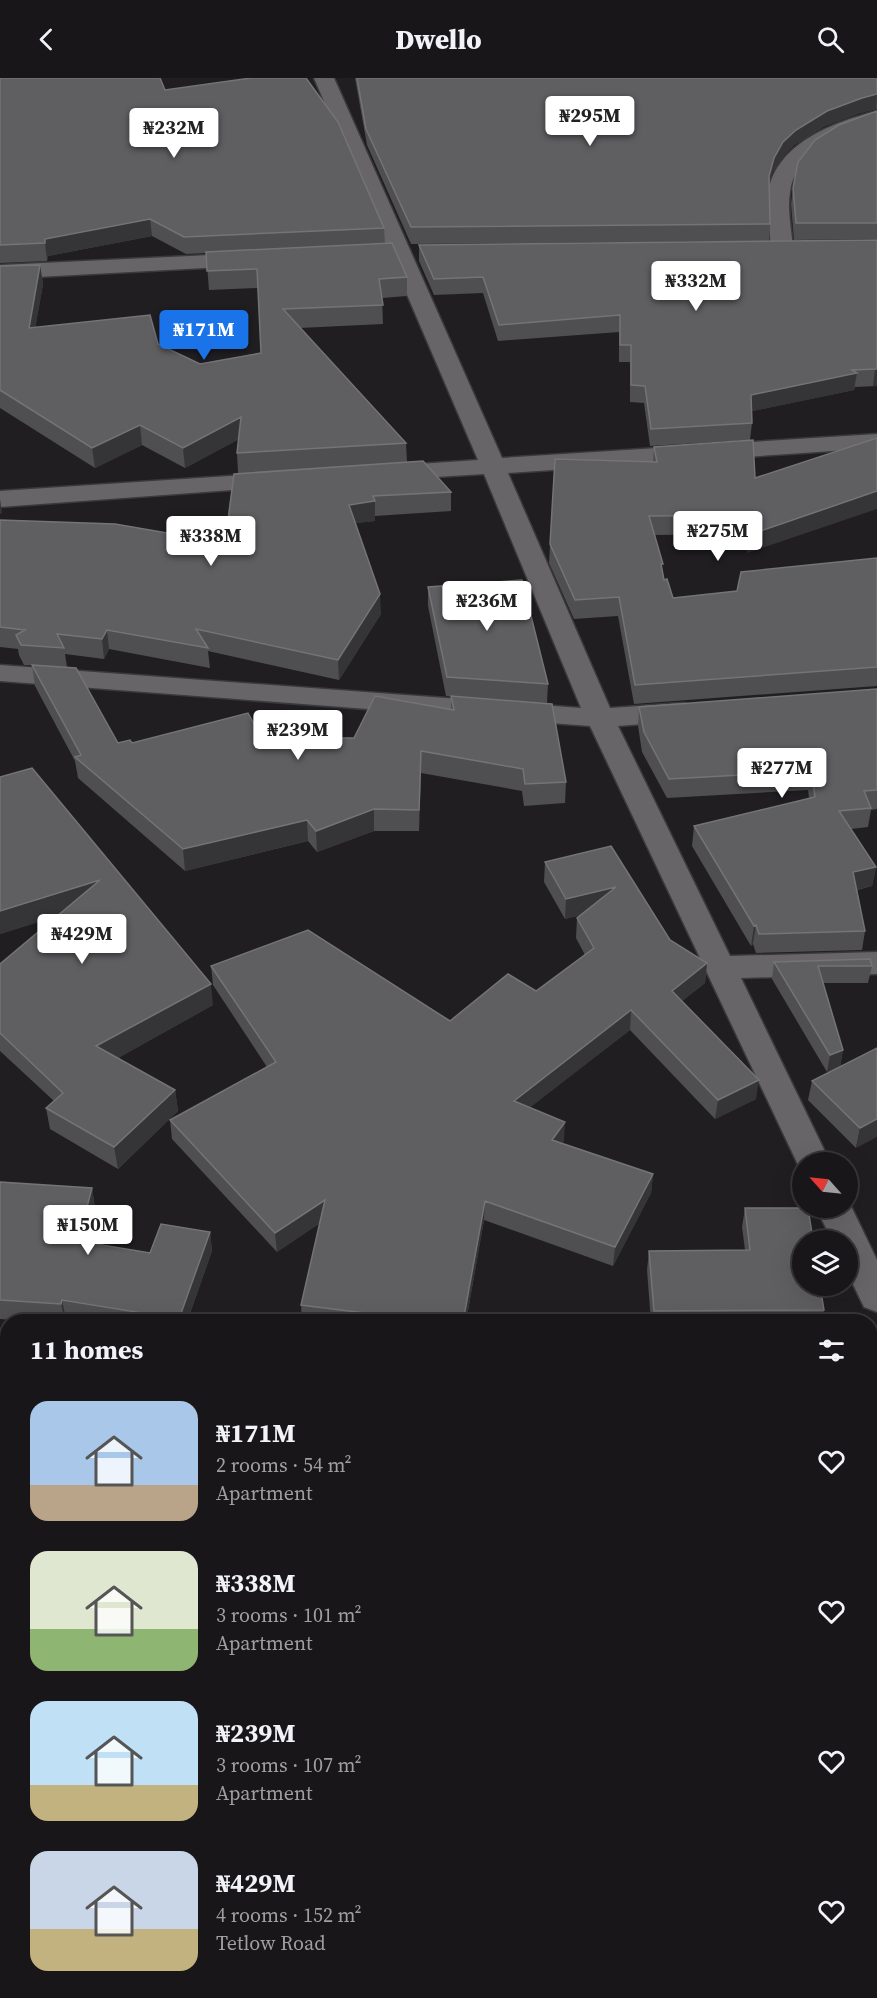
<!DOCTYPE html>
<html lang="en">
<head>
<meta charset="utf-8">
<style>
  :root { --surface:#181619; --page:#252326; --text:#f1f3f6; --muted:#9f9fa2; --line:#363538; --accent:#1a73e8 }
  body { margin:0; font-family:"Source Serif 4",serif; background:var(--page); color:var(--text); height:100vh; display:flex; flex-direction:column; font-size:22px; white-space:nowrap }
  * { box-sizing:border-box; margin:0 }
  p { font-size:20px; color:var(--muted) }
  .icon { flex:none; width:33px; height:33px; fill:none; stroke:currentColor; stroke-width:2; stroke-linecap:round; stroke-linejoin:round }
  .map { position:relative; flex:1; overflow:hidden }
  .side { position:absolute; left:0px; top:1236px; width:878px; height:684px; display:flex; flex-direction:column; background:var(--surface); border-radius:24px 24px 0 0; box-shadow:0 6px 24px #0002,0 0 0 2px var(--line) }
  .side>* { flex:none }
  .needle { width:39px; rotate:297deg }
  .buttons { position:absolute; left:792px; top:1074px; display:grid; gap:12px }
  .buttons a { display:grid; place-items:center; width:66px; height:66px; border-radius:50%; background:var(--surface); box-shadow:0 6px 24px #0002,0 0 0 2px var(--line); font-size:30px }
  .price { position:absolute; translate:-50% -51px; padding:0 14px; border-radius:6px; background:#fff; color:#222; font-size:20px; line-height:39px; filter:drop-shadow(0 2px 3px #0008) }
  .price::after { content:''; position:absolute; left:50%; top:36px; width:18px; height:14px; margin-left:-9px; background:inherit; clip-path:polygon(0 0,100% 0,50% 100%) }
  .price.selected { background:var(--accent); color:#fff }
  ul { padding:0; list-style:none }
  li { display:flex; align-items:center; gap:18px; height:150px; padding:0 30px }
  li span { display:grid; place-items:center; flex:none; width:168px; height:120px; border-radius:18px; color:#555 }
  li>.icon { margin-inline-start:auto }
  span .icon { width:72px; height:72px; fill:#fffc; stroke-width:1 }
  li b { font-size:26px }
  h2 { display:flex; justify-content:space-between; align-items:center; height:72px; padding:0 30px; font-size:26px }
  header { display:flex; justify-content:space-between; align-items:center; height:78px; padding:0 30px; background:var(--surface); font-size:27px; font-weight:800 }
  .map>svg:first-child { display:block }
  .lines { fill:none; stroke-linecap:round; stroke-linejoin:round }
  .street-casing { stroke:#3a393b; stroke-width:3 }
  .secondary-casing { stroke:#3a393b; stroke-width:3 }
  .street { fill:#676568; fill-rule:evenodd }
  .secondary { fill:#676568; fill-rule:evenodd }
  .wall { fill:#4f4e50 }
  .shaded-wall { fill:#353437 }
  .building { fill:#5f5e61; stroke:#747476; stroke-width:1.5 }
</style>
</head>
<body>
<header><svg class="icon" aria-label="back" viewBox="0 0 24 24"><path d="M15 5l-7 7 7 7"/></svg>Dwello<svg class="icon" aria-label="search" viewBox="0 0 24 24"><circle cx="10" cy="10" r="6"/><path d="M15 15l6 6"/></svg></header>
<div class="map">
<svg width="877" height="1920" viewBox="0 0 877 1920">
  <rect width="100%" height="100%" fill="#201e21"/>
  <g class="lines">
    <defs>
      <path id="street" d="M314,0H334L502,380L877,356V370L508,395L610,630L683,625L693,628L697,634L693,640L683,643L618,648L730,878L877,874V896L741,900L830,1084H802V1094L801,1093L590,648L0,603V587L581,630L484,396L388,402L379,400L376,395L379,390L388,388L478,382Z
        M877,33V45C842,55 795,74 790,114C787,133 792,153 793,171L790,176L782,178L774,176L771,171C770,153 766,133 768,115C776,65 834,44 877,33Z
        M253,175L261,177L264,182L261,187L0,201V187Z
        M277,395L286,398L290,403L286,408L0,429V413Z
        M848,1122L877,1182V1234L864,1229L848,1196V1162H832L816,1130H848Z"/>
      <path id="secondary" d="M870,1259H877V1289H870Z
        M8,1306V1338L0,1339V1307Z"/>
    </defs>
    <use href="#street" class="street-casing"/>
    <use href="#secondary" class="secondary-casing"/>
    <use href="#street" class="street"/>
    <use href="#secondary" class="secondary"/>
  </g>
  <path class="wall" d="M0,0L165,12L384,150L385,166L407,199V218L382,220L383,246L300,250L406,365L407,384L451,414V433L375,438V443L355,445L381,536L339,602L208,573L210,590L109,571L104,581L65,576L67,589L118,665L262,660H354L451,632V618L566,704L565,725L524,728L522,713L421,695L419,753H374L317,774L308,763L185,793L78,700L75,683L35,608L32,587H24L19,577L18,571L0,569V442L225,465L238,395L237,375L239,361L185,390L142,367L95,390L0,330V188L40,187L43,206L35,250L158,266L200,286L261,275L258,210L209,212L206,175L186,176L152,158L48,178L47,183L0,185Z
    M355,0H877V31L860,35L825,48L794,67L782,80L772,95L769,107L770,146L769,163L411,166L367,67Z
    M877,33V161L794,162L791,126L793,110Z
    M877,162V308L855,309L854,312L752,333V345L750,362L650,368L644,325L630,324V284H619V254L498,263L483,215L434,217L419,183V167Z
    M877,360L747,475L749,456L655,457L664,502L673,520L737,513L877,480V608L634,626L618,538L574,541L549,485L555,381L653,384L654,369L755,400Z
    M428,509L548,606L547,625L446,618L428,528Z
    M877,611V731L871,732L868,749L851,751L876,789L872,808L857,812L865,853L862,872L756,875L753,866L751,868L692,768L694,748L809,720L808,712L667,720L642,674L638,648L639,629Z
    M0,699L213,927L118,980L175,1012L178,1033L118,1091L50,1051L46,1030L54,1023L0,973V886L57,838L0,856Z
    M545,784L707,885L705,905L682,923L756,1021L715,1041L630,952L530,1029L564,1063L562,1065L653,1096L651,1115L613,1188L484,1142L466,1244H302L301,1227L320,1145L277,1174L172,1061L170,1042L267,989L213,907L211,888L450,943L536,913L585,877L576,860L577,840L581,837L565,841L544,804Z
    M774,884L872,888L868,905H823L843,972L840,989L877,970L856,1070L808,1022L812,1003L840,989L827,994L772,901Z
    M0,1104L92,1110L95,1130L86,1165L150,1175L210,1154L212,1173L187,1244H81L66,1241L65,1244H41L0,1241Z
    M745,1130L824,1232L822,1244H651L647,1192L649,1173L745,1172L742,1149Z
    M877,1360V1703H875L870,1664V1361Z
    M0,1373H8V1722H0Z
    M84,1912H122V1915Z"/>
  <path class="shaded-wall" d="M877,16L876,31L860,35L825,48L794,67L782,80L772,95L767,114L769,98L774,80L783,64L796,52L827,33L862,20Z
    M150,141L152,158L48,178L47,183L45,165V161Z
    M40,187L43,206L32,270L29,250Z
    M875,291H877V308H873Z
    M857,295L854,312L749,334L751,317Z
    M241,339L243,359L185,390L183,370Z
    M140,347L142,367L95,390L92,370Z
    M877,413V431L747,475L749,457Z
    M0,421L2,435L0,436Z
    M375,423V443L349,446V427Z
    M380,516L381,536L339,602L338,582Z
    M107,552L109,571L104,581L102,561Z
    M421,673V695L419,753V732Z
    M374,731V753L317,774L316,753Z
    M307,742L308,763L185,793L183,771Z
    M876,789L872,808L850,813L853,794Z
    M100,802L103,824L0,856V833Z
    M616,809L615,828L565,841L566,821Z
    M756,847L753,866L751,868L754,848Z
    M707,885L705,905L670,933L672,913Z
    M211,906L213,927L100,990L96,968Z
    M631,932L630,952L514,1042V1023Z
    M843,972L840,989L827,994L830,977Z
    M759,1002L756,1021L715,1041L718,1022Z
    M175,1012L178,1033L118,1091L114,1069Z
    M877,1041V1059L856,1070L860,1050Z
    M565,1044L564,1063L550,1081L552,1062Z
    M653,1096L651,1115L613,1188L615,1169Z
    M92,1110L95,1130L81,1182L78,1163Z
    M325,1122L326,1141L277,1174L275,1155Z
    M485,1123L484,1142L466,1244H463Z
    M210,1154L212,1173L187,1244H179V1241Z
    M62,1222L66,1241L65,1244L61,1226Z
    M447,1912H457L453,1920H443Z
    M622,1912H635L629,1920H617L618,1918Z"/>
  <path class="building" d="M0,0H160L165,12L251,0H306L338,44L384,150L184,159L150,141L45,161V165L0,167Z
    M357,0H877V16L862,20L827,33L796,52L783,64L774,80L769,98L770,146L411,149L366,51Z
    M877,33V145H796L793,110L798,84L815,62L839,47Z
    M877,162V291L852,292L857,295L751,317L752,345L651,351L645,308L631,307V267H620V237L499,247L483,199L434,201L419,167Z
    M392,165L407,199L379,201L383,227L283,231L406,365L237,375L241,339L183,370L140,347L92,370L0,312V188L40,187L29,250L150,237L158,266L200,286L261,275L257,191L207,193L206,174Z
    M877,360V413L749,457L753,437L649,438L663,486H661L664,502L667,501L673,520L737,513L741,494L877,480V589L635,607L619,519L575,522L550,466L555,381L657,384L654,369L753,362L755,400Z
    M423,383L451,414L373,418L375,423L349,427L380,516L338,582L196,551L208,570L107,552L102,561L57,556L64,570L21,567L16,557L25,552L0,549V442L115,446L225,465L234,396Z
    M522,502L548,606L447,599L428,509Z
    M32,587L76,590L118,665L130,662L132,665L248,635L262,660H354L375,618L454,632L451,618L552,626L566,704L525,706L523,691L421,673L419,732L374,731L316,753L307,742L183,771L75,679L81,677Z
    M877,611V712L864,713L871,730L839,733L876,789L853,794L865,853L759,856L756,847L754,848L694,748L815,719L811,693L669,701L644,654L639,629Z
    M32,690L211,906L96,968L175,1012L114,1069L46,1030L63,1015L0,955V886L100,802L0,833V699Z
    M611,768L670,862L707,885L672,913L759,1002L718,1022L631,932L514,1023L565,1044L552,1062L653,1096L615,1169L485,1123L463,1244H437L301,1227L325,1122L275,1155L170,1042L276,984L211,888L308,852L450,943L508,896L536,913L594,870L577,840L616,809L566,821L545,784Z
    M870,881L872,888H818L843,972L830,977L774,884Z
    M877,970V1041L860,1050L812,1003Z
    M0,1104L92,1110L78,1163L150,1175L161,1146L210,1154L179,1241L62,1222L61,1226L0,1222Z
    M745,1130H808L813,1162H802V1208H820L824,1232L654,1233L649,1173L750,1172Z
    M877,1360V1652L870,1602V1361Z
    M0,1373H8V1701H0Z
    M870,1857L877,1863V1920H730L736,1912H870Z
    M320,1912H447L443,1920H316Z
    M521,1912H622L618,1918L620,1920H515Z"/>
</svg>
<div class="buttons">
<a><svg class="needle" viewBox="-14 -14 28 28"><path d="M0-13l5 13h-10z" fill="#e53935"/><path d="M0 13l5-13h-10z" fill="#9f9fa2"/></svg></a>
<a><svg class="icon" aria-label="layers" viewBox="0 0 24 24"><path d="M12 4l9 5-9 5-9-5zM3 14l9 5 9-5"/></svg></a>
</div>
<b class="price" style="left:590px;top:69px">₦295M</b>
<b class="price" style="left:174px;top:81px">₦232M</b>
<b class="price" style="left:696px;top:234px">₦332M</b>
<b class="price selected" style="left:204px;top:283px">₦171M</b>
<b class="price" style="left:718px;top:484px">₦275M</b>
<b class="price" style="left:211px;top:489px">₦338M</b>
<b class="price" style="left:487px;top:554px">₦236M</b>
<b class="price" style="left:298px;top:683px">₦239M</b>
<b class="price" style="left:782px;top:721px">₦277M</b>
<b class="price" style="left:82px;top:887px">₦429M</b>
<b class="price" style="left:88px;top:1178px">₦150M</b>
<section class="side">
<h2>11 homes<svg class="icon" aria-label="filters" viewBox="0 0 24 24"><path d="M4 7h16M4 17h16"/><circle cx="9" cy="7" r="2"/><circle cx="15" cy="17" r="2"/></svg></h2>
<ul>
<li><span style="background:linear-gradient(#a9c7e8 70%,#b9a48a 0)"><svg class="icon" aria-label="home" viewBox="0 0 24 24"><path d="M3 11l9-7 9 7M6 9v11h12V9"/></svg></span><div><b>₦171M</b><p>2 rooms · 54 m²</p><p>Apartment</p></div><svg class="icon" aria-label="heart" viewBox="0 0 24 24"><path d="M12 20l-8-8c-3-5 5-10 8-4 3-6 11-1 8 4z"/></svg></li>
<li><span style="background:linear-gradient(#dfe7d0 65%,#8fb573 0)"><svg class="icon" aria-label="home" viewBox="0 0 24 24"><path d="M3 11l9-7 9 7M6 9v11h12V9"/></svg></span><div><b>₦338M</b><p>3 rooms · 101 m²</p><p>Apartment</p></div><svg class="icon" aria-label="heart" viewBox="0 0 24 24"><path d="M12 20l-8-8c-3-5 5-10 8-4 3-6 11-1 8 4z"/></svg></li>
<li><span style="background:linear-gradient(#bfe0f5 70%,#c2b280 0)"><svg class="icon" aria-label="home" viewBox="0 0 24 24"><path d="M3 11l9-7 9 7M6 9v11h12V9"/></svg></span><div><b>₦239M</b><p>3 rooms · 107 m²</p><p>Apartment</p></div><svg class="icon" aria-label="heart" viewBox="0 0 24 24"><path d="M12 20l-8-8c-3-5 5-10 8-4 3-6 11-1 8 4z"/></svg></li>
<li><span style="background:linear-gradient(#c9d6e8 65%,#c2b280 0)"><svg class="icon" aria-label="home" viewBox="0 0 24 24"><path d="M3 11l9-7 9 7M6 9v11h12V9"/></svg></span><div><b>₦429M</b><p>4 rooms · 152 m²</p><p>Tetlow Road</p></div><svg class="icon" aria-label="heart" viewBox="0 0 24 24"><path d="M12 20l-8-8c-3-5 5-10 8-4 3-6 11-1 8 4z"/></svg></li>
</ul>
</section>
</div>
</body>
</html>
